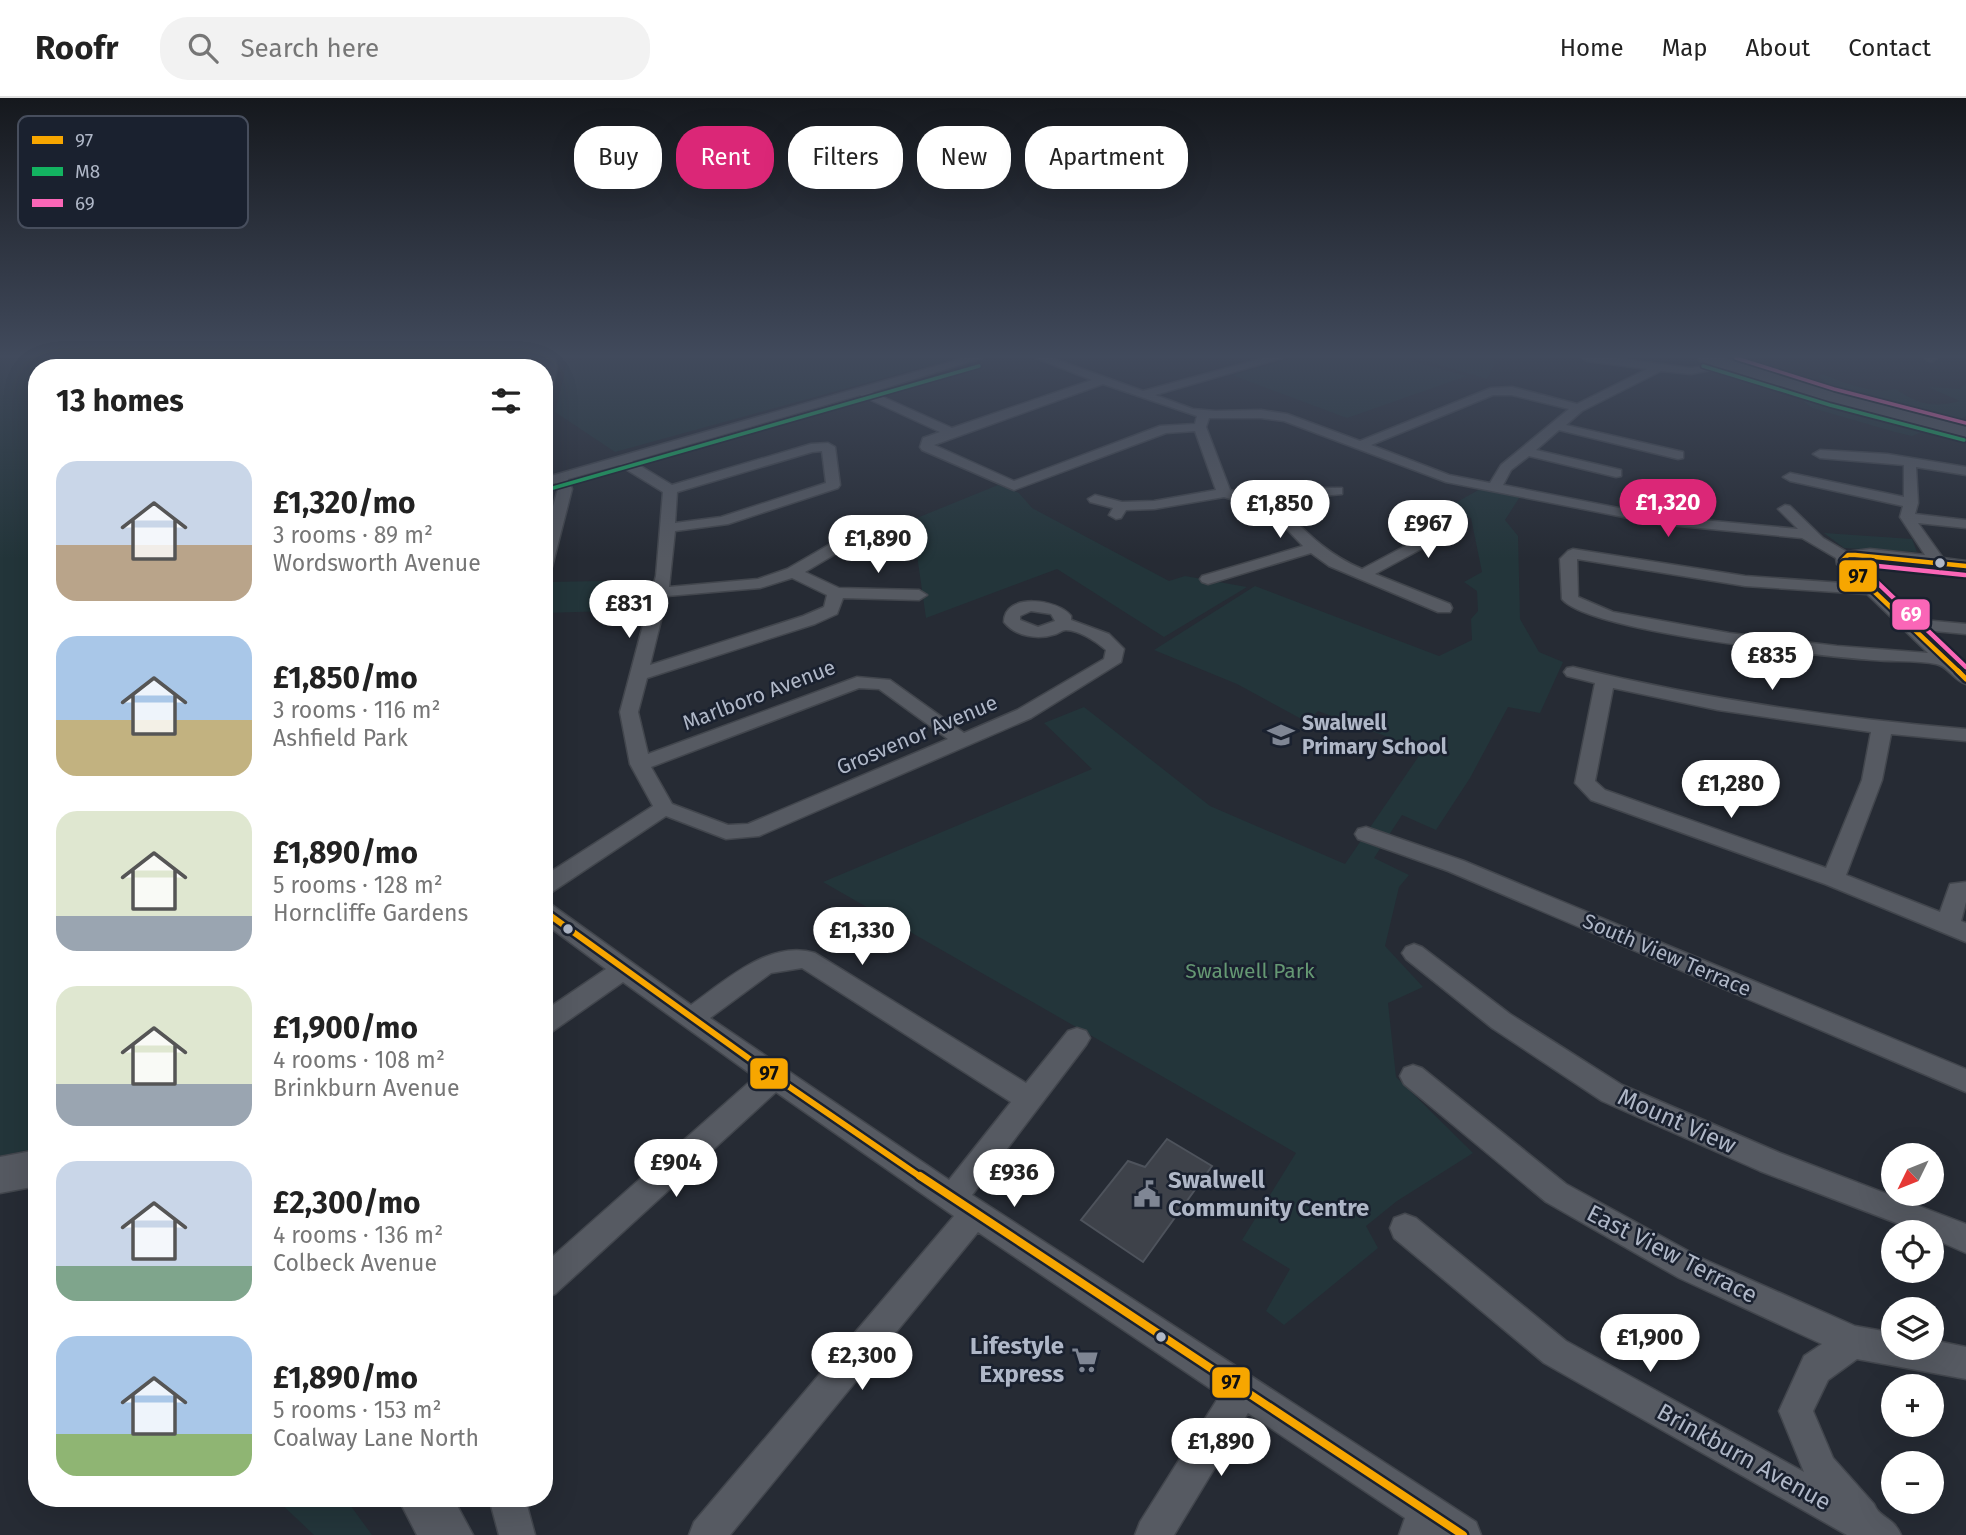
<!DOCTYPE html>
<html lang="en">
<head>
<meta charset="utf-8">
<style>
  :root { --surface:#fff; --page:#f2f2f2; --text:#222; --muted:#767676; --line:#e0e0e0; --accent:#db2777 }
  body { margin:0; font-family:"Fira Sans",sans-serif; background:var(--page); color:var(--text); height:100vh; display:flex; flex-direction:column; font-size:26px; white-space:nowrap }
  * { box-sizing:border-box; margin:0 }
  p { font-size:23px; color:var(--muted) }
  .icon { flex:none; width:38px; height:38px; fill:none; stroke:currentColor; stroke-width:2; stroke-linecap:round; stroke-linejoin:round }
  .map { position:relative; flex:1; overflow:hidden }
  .details { position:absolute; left:28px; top:261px; width:525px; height:1148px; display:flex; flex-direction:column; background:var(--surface); border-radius:28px; box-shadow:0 7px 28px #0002 }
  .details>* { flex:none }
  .top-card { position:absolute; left:574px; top:28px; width:665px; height:63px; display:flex; gap:14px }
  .needle { width:46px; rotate:227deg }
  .buttons { position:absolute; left:1881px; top:1045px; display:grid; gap:14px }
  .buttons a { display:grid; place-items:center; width:63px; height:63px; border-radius:50%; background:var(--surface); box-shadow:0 7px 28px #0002; font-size:35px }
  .price { position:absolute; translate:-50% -60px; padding:0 16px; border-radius:24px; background:#fff; color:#222; font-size:23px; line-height:46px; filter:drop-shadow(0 2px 4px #0008) }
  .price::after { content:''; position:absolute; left:50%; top:42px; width:21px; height:16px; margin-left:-10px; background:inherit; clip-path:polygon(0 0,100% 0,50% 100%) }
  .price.active { background:var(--accent); color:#fff }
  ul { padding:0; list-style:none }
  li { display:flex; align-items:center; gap:21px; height:175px; padding:0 28px }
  li span { display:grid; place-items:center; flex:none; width:196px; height:140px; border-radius:21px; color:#555 }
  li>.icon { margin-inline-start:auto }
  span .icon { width:84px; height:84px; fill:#fffc; stroke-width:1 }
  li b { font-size:30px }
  h2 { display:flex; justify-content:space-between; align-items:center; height:84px; padding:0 28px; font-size:30px }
  .chip { padding:0 24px; border-radius:28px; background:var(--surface); box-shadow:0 7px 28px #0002; font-size:24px; line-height:63px }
  .chip.active { background:var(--accent); color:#fff }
  header { display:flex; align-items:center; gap:42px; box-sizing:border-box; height:98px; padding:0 35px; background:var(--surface); border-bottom:2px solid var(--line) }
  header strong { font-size:33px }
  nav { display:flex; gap:38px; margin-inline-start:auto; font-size:24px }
  .search { width:490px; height:63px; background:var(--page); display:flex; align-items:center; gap:18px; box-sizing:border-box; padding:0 24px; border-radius:28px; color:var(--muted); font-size:26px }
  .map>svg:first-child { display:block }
  .green { fill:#23353a }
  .building { fill:#3e424a; stroke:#4e535c; stroke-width:2 }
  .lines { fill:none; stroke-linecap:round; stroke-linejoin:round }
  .street-casing { stroke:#42464d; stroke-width:3 }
  .secondary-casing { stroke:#42464d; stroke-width:3 }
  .street { fill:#565a62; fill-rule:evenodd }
  .secondary { fill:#555961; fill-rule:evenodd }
  .bus-1-far3-casing { stroke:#1a212f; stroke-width:9 }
  .bus-1-far2-casing { stroke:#1a212f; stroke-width:10 }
  .bus-1-far1-casing { stroke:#1a212f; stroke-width:11 }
  .bus-1-casing { stroke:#1a212f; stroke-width:13 }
  .bus-2-casing { stroke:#1a212f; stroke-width:7 }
  .bus-3-far1-casing { stroke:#1a212f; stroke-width:7 }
  .bus-3-casing { stroke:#1a212f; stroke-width:9 }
  .bus-1-far3 { stroke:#f7a600; stroke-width:4.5 }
  .bus-1-far2 { stroke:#f7a600; stroke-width:5 }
  .bus-1-far1 { stroke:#f7a600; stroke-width:6 }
  .bus-1 { stroke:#f7a600; stroke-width:8 }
  .bus-2 { stroke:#13b361; stroke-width:3.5 }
  .bus-3-far1 { stroke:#fa66b7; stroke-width:3.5 }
  .bus-3 { stroke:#fa66b7; stroke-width:4.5 }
  .bus-dot { fill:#afb7c7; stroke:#1a212f; stroke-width:2.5 }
  .labels { text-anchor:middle; stroke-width:5; stroke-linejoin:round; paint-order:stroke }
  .street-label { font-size:21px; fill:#afb7c7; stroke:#1a212f }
  .poi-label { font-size:21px; font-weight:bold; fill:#afb7c7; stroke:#1a212f; text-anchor:start }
  .park-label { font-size:21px; fill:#659873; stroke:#1a212f }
  .near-street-label { font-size:24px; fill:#afb7c7; stroke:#1a212f }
  .near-poi-label { font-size:24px; font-weight:bold; fill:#afb7c7; stroke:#1a212f; text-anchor:start }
  .key { fill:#1a212f; stroke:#474e5d; stroke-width:2 }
  .key-label { font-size:19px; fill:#afb7c7 }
  .line-badge { stroke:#1a212f; stroke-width:2.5 }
  .badge-label { font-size:19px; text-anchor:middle; font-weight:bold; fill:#fff }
  .pale-badge-label { font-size:19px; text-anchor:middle; font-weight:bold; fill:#111 }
</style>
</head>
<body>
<header>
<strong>Roofr</strong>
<div class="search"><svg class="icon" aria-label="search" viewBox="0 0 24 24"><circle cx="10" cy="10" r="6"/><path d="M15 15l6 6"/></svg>Search here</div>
<nav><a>Home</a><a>Map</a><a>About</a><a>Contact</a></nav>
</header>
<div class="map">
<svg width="1966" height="1437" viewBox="0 0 1966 1437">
  <rect width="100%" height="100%" fill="#262b34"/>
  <path class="green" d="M0,260H527L531,269L37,270V1050L0,1058Z
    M590,260H957L615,354L555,314L567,265Z
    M1295,260H1400L1467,278L1347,320L1232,277Z
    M1416,260H1487L1496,264L1487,281Z
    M1821,276C1848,285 1867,296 1896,291C1919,307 1933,310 1960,303L1928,289L1960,291L1966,285V318L1953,325L1933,323L1781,277H1789L1821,286L1826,284L1818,278Z
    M1792,294L1930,330L1912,338L1895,334L1812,310Z
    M998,387L1019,395L1032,410L1169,483L1185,478L1247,489L1164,539L1057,471L926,520L912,422Z
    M1482,390L1521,397L1505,422L1518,438L1520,521L1539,554L1563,564L1540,615L1508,609L1470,680L1436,732L1402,717L1374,760L1409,777L1399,789L1385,848L1423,889L1388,905L1396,979L1473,1055L1397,1103L1366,1128L1378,1150L1284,1227L1266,1213L1290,1171L1242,1142L1296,1055L823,784L1092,671L1044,625L1084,609L1210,708L1345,766L1423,652L1318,613L1307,624L1237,586L1154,552L1255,488L1439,558L1472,542L1471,521L1478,513L1477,493L1464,484L1482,474L1471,420L1441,413Z
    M1824,435L1912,441L1917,454L1844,450Z
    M649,482L643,512L544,515L550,484Z
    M275,1400H345L372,1437H314Z"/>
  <path class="building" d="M1167,1041L1212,1068L1143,1164L1081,1122L1128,1063L1145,1069Z"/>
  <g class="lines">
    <defs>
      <path id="street" d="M964,260H982L872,294L952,330L1092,282L1036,260H1052L1143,293L1264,260H1282L1155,297L1193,311L1215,313L1261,312L1287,316L1360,343L1491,290L1512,289L1577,306L1647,271L1587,263L1582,260H1615L1691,270L1731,264V268L1691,276L1661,273L1582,313L1566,327L1683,354V360L1678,361L1559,332L1536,352L1621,372V378L1616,379L1529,358L1511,372L1503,387L1659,418L1798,431L1778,411L1785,407L1790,408L1823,440L1847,454L1870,451L1925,457L1900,419L1903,408L1790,383L1783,379L1790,375L1904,399V367L1820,360L1813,356L1820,352L1887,356L1966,369V377L1916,369L1918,405L1915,416L1966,422V430L1918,425L1943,460L1966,463V473L1887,461L1850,463L1912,521L1966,526V536L1924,532L1966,571V586C1954,583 1948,568 1936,566C1916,562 1893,564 1873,562C1821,558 1589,534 1562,501L1560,461L1568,453L1573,451L1745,478L1856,486L1837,466L1836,460L1802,440L1659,426L1446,384L1284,323L1261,320H1209L1206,329L1230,392L1260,401L1280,411L1308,399V396L1297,390V384H1307L1317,390H1342V396L1322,398L1320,404L1289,417C1312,440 1331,458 1362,471L1411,445L1413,442L1397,427L1404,423L1426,437L1451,439L1454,442L1451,445L1426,446L1421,451L1375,476L1450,506L1452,510L1450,514H1438L1329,468L1311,455L1208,486L1202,484L1200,481L1202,478L1303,448L1275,419L1250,407L1224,399L1154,411L1126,412L1121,420L1116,421L1109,417L1113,410L1090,404L1088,401L1095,397L1122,404L1154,403L1216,392L1195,333L1166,335L1014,392L922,352L920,349L923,340L940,334L860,297L632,363L672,387L811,346L828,345L835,349L840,387L838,390L728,426L675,433L669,489L758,481L787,471L865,426L896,421L903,425L901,428L874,433L805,474L839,490L919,492L927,497L919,502L843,500L837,516L815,526L647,580L638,614L648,656L857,579L890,582L964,635L1017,612L1104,561L1106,552C1097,544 1079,532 1066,532C1062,532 1059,535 1056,536C1038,542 1016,539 1004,524C1004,494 1058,501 1071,518V522L1109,536L1124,551L1121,564L1031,620L759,738L726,741L666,718L552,794L544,797V778L653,708L630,666L620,614L656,478L663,394L619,367L568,381L572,391L552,469L544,474V440L558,391L556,385L544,388V380ZM1103,286L1197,318L1195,326L1160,328L1014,383L934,347ZM1493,297H1512L1569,311L1501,367L1490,385L1449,377L1371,347ZM822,353L826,385L721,419L675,425L677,394L812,354ZM1577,461L1745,488L1867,496L1928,555L1837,548L1729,535L1613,514L1578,499ZM792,480L827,497L824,509L803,518L650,567L667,498L760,490ZM1031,513L1051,516L1055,523L1038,529L1020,522V518ZM859,590L879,591L948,641L748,726L728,727L672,706L651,669Z
        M1937,260L1931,264L1925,261L1926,260Z
        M1573,569C1703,601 1833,620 1966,631V643L1891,636L1882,682L1846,777L1940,814L1950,786L1966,784V804L1961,823L1966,825V844L1825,786L1591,702L1575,685L1595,585L1567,578L1564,574L1567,570ZM1613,590L1718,612L1871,634L1862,682L1826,770L1605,692L1595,683Z
        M1366,729L1464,763L1966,971V994L1448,773L1358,741L1355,736L1358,731Z
        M544,805L552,807L691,907C725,883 770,841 815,855L1026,985L1068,933L1077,930L1086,933L1090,940L1086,947L972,1097L1476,1424L1481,1437H1399L1405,1420L1248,1315L1174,1437H1135L1140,1424L1220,1297L978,1134L730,1437H689L694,1424L954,1118L776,994L555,1196L544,1201V1166L755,979L623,884L553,933L544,936V913L606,871L544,825ZM802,870L1011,1004L949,1082L710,920L771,875Z
        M1414,846L1422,849L1510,916L1622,987L1780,1055L1966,1126V1155L1932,1140V1134H1920L1760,1073L1602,1003L1492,930L1406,861L1402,855L1406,849Z
        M1413,967L1422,970L1566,1086L1701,1160L1855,1228L1894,1235V1250H1932V1242L1966,1249V1281L1857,1261L1828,1282L1813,1313L1833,1360L1874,1406C1880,1421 1893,1418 1901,1437H1847L1544,1265L1394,1140L1390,1130L1394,1120L1405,1116L1416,1120L1566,1243L1804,1374L1779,1313L1804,1258L1822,1246L1679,1180L1546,1104L1404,986L1400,978L1404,970Z
        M489,1400H525L535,1437H499Z"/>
      <path id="secondary" d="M539,260H555L557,270L552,291L544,296V270H541Z
        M1698,260H1723L1838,295L1966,329V339L1826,303L1700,263Z
        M37,1052V1088L0,1095V1059Z
        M398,1400H453L473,1437H417Z"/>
    </defs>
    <use href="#street" class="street-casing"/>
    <use href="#secondary" class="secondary-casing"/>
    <use href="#street" class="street"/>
    <use href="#secondary" class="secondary"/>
    <defs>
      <path id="bus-1-far3" d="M1960,575L1842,463L1848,457H1855L1966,468"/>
      <path id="bus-1-far2" d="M1958,573L1966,581"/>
      <path id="bus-1-far1" d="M544,813L769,975L922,1080"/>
      <path id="bus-1" d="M920,1078L1463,1437"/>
      <path id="bus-2" d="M1703,268L1830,307L1964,342
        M546,392L979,268"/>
      <path id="bus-3-far1" d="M1736,260L1834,291L1966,325"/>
      <path id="bus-3" d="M1965,477L1858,466L1966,569"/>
    </defs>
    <use href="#bus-1-far3" class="bus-1-far3-casing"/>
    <use href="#bus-1-far2" class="bus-1-far2-casing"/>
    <use href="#bus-1-far1" class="bus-1-far1-casing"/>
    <use href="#bus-1" class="bus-1-casing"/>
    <use href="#bus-2" class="bus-2-casing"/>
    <use href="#bus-3-far1" class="bus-3-far1-casing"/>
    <use href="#bus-3" class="bus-3-casing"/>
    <use href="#bus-1-far3" class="bus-1-far3"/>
    <use href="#bus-1-far2" class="bus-1-far2"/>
    <use href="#bus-1-far1" class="bus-1-far1"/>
    <use href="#bus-1" class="bus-1"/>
    <use href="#bus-2" class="bus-2"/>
    <use href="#bus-3-far1" class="bus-3-far1"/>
    <use href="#bus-3" class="bus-3"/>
  </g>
  <linearGradient id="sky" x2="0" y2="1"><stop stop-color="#15181d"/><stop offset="0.56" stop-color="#414a5c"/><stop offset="1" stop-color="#414a5c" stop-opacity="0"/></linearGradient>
  <rect width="1966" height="461" fill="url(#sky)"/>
  <defs>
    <symbol id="school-bare" viewBox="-9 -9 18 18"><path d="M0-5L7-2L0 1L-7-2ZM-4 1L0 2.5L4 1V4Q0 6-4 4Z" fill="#7f8694" stroke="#1a212f" stroke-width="2.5" paint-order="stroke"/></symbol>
    <symbol id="civic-bare" viewBox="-9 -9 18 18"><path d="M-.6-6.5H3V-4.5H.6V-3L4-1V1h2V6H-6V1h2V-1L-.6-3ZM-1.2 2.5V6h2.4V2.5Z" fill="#7f8694" stroke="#1a212f" stroke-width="2.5" paint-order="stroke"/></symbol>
    <symbol id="supermarket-bare" viewBox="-9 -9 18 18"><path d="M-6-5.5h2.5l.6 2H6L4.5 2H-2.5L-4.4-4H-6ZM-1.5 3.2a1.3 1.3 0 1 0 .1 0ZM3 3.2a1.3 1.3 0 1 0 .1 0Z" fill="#7f8694" stroke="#1a212f" stroke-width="2.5" paint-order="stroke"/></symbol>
  </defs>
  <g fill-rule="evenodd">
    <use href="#school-bare" x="1262" y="618" width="38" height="38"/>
    <use href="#civic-bare" x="1128" y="1077" width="38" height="38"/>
    <use href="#supermarket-bare" x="1066" y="1243" width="38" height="38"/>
  </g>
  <g class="bus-dot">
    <circle cx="1940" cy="465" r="6"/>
    <circle cx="568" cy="831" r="6"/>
    <circle cx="1161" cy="1239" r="6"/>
  </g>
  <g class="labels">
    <g class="street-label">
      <text transform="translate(759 597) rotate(-21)" y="7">Marlboro Avenue</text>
      <text transform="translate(917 637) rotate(-23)" y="7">Grosvenor Avenue</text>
      <text transform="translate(1667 857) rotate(23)" y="7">South View Terrace</text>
    </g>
    <g class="poi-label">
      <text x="1302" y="632">Swalwell<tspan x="1302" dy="24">Primary School</tspan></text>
    </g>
    <g class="park-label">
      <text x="1250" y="880">Swalwell Park</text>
    </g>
    <g class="near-street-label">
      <text transform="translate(1677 1023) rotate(24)" y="8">Mount View</text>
      <text transform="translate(1672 1156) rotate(27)" y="8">East View Terrace</text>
      <text transform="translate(1744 1359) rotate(29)" y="8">Brinkburn Avenue</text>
    </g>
    <g class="near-poi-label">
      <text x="1168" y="1090">Swalwell<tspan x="1168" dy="28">Community Centre</tspan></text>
      <text x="1064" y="1256" text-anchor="end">Lifestyle<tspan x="1064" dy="28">Express</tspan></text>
    </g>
  </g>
  <rect x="18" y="18" width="230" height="112" rx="10" class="key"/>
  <rect x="32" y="38" width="31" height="8" fill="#f7a600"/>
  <rect x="32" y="69" width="31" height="9" fill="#13b361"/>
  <rect x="32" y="101" width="31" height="8" fill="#fa66b7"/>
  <g class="key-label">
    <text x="75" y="49">97</text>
    <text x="75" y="80">M8</text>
    <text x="75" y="112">69</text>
  </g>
  <g class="line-badge">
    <rect x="1838" y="461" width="40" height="34" rx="7" fill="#f7a600"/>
    <rect x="1891" y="500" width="40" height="33" rx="7" fill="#fa66b7"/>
    <rect x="749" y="959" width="40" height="33" rx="7" fill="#f7a600"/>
    <rect x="1211" y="1268" width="40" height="33" rx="7" fill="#f7a600"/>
  </g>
  <g class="badge-label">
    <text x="1911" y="523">69</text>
  </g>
  <g class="pale-badge-label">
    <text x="1858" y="485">97</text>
    <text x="769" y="982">97</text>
    <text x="1231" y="1291">97</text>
  </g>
</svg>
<div class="buttons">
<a><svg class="needle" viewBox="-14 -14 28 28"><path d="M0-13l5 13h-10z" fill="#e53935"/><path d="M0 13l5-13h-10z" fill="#767676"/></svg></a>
<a><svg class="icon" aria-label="locate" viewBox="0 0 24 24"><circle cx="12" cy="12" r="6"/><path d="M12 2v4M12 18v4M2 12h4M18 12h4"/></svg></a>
<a><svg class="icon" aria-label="layers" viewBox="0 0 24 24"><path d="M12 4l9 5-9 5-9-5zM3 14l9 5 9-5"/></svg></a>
<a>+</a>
<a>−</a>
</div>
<b class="price active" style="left:1668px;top:441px">£1,320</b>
<b class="price" style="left:1280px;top:442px">£1,850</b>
<b class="price" style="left:1428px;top:462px">£967</b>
<b class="price" style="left:878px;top:477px">£1,890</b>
<b class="price" style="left:629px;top:542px">£831</b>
<b class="price" style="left:1772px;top:594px">£835</b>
<b class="price" style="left:1731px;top:722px">£1,280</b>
<b class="price" style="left:862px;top:869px">£1,330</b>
<b class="price" style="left:676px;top:1101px">£904</b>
<b class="price" style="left:1014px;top:1111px">£936</b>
<b class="price" style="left:1650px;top:1276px">£1,900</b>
<b class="price" style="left:862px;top:1294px">£2,300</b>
<b class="price" style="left:1221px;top:1380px">£1,890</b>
<div class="top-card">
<a class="chip">Buy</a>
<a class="chip active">Rent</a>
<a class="chip">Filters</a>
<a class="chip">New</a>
<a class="chip">Apartment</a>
</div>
<section class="details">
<h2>13 homes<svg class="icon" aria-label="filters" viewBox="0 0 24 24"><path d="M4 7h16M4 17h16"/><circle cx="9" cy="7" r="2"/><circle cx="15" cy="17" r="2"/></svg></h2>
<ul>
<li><span style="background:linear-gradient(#c9d6e8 60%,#b9a48a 0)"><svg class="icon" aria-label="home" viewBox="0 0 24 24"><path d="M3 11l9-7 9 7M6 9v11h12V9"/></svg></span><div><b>£1,320/mo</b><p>3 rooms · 89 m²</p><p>Wordsworth Avenue</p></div></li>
<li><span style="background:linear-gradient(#a9c7e8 60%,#c2b280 0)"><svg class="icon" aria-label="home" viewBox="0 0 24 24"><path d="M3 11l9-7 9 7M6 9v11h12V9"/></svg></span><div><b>£1,850/mo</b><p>3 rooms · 116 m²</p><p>Ashfield Park</p></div></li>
<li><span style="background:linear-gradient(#dfe7d0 75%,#9aa5b1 0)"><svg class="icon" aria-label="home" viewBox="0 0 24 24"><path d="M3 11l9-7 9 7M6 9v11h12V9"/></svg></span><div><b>£1,890/mo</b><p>5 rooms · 128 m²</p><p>Horncliffe Gardens</p></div></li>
<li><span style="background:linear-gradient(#dfe7d0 70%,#9aa5b1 0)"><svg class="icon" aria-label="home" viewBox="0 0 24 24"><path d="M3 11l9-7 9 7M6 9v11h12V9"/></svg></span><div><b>£1,900/mo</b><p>4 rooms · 108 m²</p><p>Brinkburn Avenue</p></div></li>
<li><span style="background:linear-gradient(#c9d6e8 75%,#7fa58c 0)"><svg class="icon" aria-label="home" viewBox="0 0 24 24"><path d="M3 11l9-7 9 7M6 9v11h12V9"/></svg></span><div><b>£2,300/mo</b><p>4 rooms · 136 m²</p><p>Colbeck Avenue</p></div></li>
<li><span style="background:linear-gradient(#a9c7e8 70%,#8fb573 0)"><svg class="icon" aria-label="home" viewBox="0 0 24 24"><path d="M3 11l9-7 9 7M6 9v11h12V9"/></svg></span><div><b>£1,890/mo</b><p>5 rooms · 153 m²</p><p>Coalway Lane North</p></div></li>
</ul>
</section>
</div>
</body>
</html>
